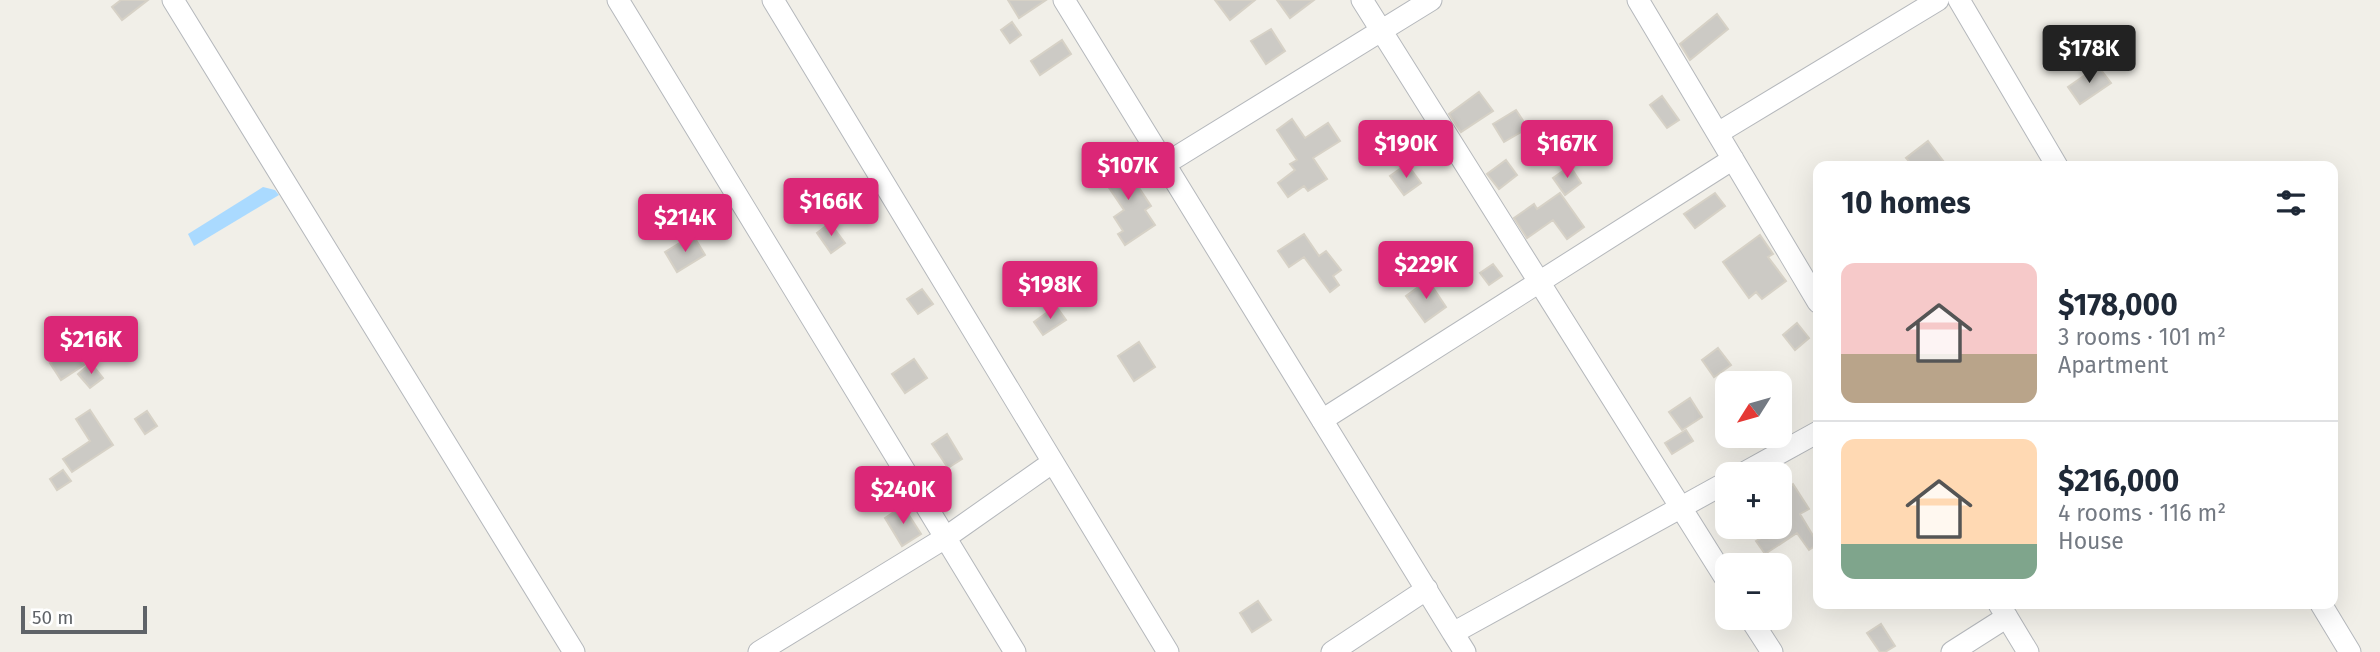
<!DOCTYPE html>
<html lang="en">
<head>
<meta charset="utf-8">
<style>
  :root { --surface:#fff; --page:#f6f6f7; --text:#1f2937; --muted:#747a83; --line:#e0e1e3; --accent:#db2777 }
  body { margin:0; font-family:"Fira Sans",sans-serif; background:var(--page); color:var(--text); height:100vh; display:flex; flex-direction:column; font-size:26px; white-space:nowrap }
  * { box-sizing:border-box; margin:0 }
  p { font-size:23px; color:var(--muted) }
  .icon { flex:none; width:38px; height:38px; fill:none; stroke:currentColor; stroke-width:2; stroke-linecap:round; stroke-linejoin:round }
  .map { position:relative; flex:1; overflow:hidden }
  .side { position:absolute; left:1813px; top:161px; width:525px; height:448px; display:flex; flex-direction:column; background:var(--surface); border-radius:14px; box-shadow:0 7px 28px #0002 }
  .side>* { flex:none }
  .needle { width:46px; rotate:233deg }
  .tools { position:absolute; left:1715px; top:371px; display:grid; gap:14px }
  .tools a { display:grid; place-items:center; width:77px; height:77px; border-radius:14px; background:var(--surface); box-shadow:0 7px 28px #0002; font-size:35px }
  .scale { position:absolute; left:21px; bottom:18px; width:126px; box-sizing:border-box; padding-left:7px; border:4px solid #5f6368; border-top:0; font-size:19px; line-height:24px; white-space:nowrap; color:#5f6368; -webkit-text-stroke:5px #fff; paint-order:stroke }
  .price { position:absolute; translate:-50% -60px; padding:0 16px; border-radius:7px; background:var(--accent); color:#fff; font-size:23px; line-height:46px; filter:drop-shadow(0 2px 4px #0008) }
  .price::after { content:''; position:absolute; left:50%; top:42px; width:21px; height:16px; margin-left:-10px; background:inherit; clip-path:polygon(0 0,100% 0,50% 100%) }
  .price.current { background:#222; color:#fff }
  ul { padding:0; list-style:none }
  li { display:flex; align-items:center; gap:21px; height:175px; padding:0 28px }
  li+li { border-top:2px solid var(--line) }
  li span { display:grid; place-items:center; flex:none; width:196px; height:140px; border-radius:14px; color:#555 }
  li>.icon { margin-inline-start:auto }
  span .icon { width:84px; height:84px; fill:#fffc; stroke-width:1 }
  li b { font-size:30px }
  h2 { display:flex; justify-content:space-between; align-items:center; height:84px; padding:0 28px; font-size:30px }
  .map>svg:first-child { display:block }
  .water { fill:#aadaff }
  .building { fill:#cccac5; stroke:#d6d1c6; stroke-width:2 }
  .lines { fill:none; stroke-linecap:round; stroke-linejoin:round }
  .minor-casing { stroke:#b5b8bc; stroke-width:23 }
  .minor { stroke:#fff; stroke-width:21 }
</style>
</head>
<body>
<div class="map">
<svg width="2380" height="652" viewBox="0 0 2380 652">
  <rect width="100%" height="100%" fill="#f1efe8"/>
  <path class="water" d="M263,187L275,190L279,195L194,246L188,234Z"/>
  <path class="building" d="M121,0H148L122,20L112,7Z
    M1008,0H1046L1019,18Z
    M1215,0H1255L1230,20Z
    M1277,0H1314L1290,18Z
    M1717,14L1728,29L1690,60L1680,44Z
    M1012,22L1021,35L1010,43L1001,30Z
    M1271,29L1285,51L1266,64L1251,41Z
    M1062,40L1071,54L1040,75L1031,61Z
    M2098,66L2111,83L2080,104L2068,87Z
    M1479,92L1493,111L1461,132L1449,114Z
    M1662,96L1679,120L1667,128L1650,105Z
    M1516,110L1528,128L1504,142L1493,124Z
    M1292,119L1305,138L1328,123L1340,141L1313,158L1327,179L1308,191L1304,186L1288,197L1278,183L1295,170L1290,164L1297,160L1277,130Z
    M1928,141L1947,166H1913L1906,158Z
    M1120,159L1151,206L1145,210L1155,225L1125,245L1118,234L1123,231L1114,217L1124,210L1099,173Z
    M1506,160L1517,175L1499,189L1487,174Z
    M1407,164L1421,183L1404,195L1390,176Z
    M1570,166L1581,183L1565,195L1553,178Z
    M1560,193L1584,227L1567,239L1553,220L1527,238L1514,218L1534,204L1537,209Z
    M1715,193L1725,206L1695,228L1684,214Z
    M830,223L845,243L831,253L817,233Z
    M1304,234L1319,256L1326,251L1341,270L1333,276L1339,285L1330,292L1304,257L1289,267L1278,251Z
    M693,235L705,255L677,272L665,252Z
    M1760,235L1773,254L1768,257L1786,281L1762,299L1756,292L1749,298L1723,262Z
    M1493,264L1502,276L1489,285L1480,273Z
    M1428,280L1446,307L1425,322L1406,296Z
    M922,289L933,304L918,314L907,299Z
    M1056,306L1066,320L1043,335L1034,322Z
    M1797,323L1809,338L1795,350L1783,335Z
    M1139,342L1155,367L1134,381L1118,356Z
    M73,348L84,365L61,380L50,363Z
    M1718,348L1731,365L1714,377L1702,360Z
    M914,359L927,378L905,393L892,374Z
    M91,363L103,378L90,388L78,374Z
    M1690,398L1702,417L1682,430L1669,412Z
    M90,410L113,445L72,472L63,459L90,441L76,419Z
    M147,411L157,426L145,434L135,419Z
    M1686,430L1693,441L1672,454L1665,443Z
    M947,434L962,459L948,468L932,444Z
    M63,470L71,481L57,490L50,479Z
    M1793,484L1809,509L1800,514L1818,544L1809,550L1797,533L1765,554L1756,541L1780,527V492Z
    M903,506L921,534L902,546L885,518Z
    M1258,601L1271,620L1252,632L1240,613Z
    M1881,624L1895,646L1885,652H1880L1867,633Z"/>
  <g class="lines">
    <defs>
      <path id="minor" d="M173,0L574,652
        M618,0L1015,652
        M773,0L1168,652
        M1064,0L1453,633L1727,482
        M1362,0L1727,581
        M1638,0L1818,302
        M1959,0L2057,166
        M1718,133L1938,0
        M1165,164L1431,0
        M1322,420L1733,159
        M1742,474L1818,432
        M1999,604L2028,652
        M2321,604L2350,652
        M1750,618L1772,652
        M1453,633L1465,652
        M759,652L945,538L1053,462
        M1332,652L1427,589
        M1952,652L2007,617"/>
    </defs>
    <use href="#minor" class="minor-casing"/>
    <use href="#minor" class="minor"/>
  </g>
</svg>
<div class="tools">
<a><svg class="needle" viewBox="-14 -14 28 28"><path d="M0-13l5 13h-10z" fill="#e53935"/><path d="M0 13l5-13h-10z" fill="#747a83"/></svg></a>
<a>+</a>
<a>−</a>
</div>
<div class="scale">50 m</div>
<b class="price current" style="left:2089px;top:85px">$178K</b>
<b class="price" style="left:1406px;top:180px">$190K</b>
<b class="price" style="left:1567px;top:180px">$167K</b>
<b class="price" style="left:1128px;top:202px">$107K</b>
<b class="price" style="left:831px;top:238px">$166K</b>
<b class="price" style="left:685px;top:254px">$214K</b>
<b class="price" style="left:1426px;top:301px">$229K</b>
<b class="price" style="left:1050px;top:321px">$198K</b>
<b class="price" style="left:91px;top:376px">$216K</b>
<b class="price" style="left:903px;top:526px">$240K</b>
<section class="side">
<h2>10 homes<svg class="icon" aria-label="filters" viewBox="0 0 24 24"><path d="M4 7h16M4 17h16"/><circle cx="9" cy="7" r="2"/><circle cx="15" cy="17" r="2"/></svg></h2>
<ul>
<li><span style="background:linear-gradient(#f6c9c9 65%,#b9a48a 0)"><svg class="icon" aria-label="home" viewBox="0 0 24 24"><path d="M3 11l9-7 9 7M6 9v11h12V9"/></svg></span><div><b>$178,000</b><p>3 rooms · 101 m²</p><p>Apartment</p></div></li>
<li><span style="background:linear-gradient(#ffd9b3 75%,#7fa58c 0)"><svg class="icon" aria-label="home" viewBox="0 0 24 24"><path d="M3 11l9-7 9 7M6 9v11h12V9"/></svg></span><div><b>$216,000</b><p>4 rooms · 116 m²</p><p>House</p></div></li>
</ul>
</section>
</div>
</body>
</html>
